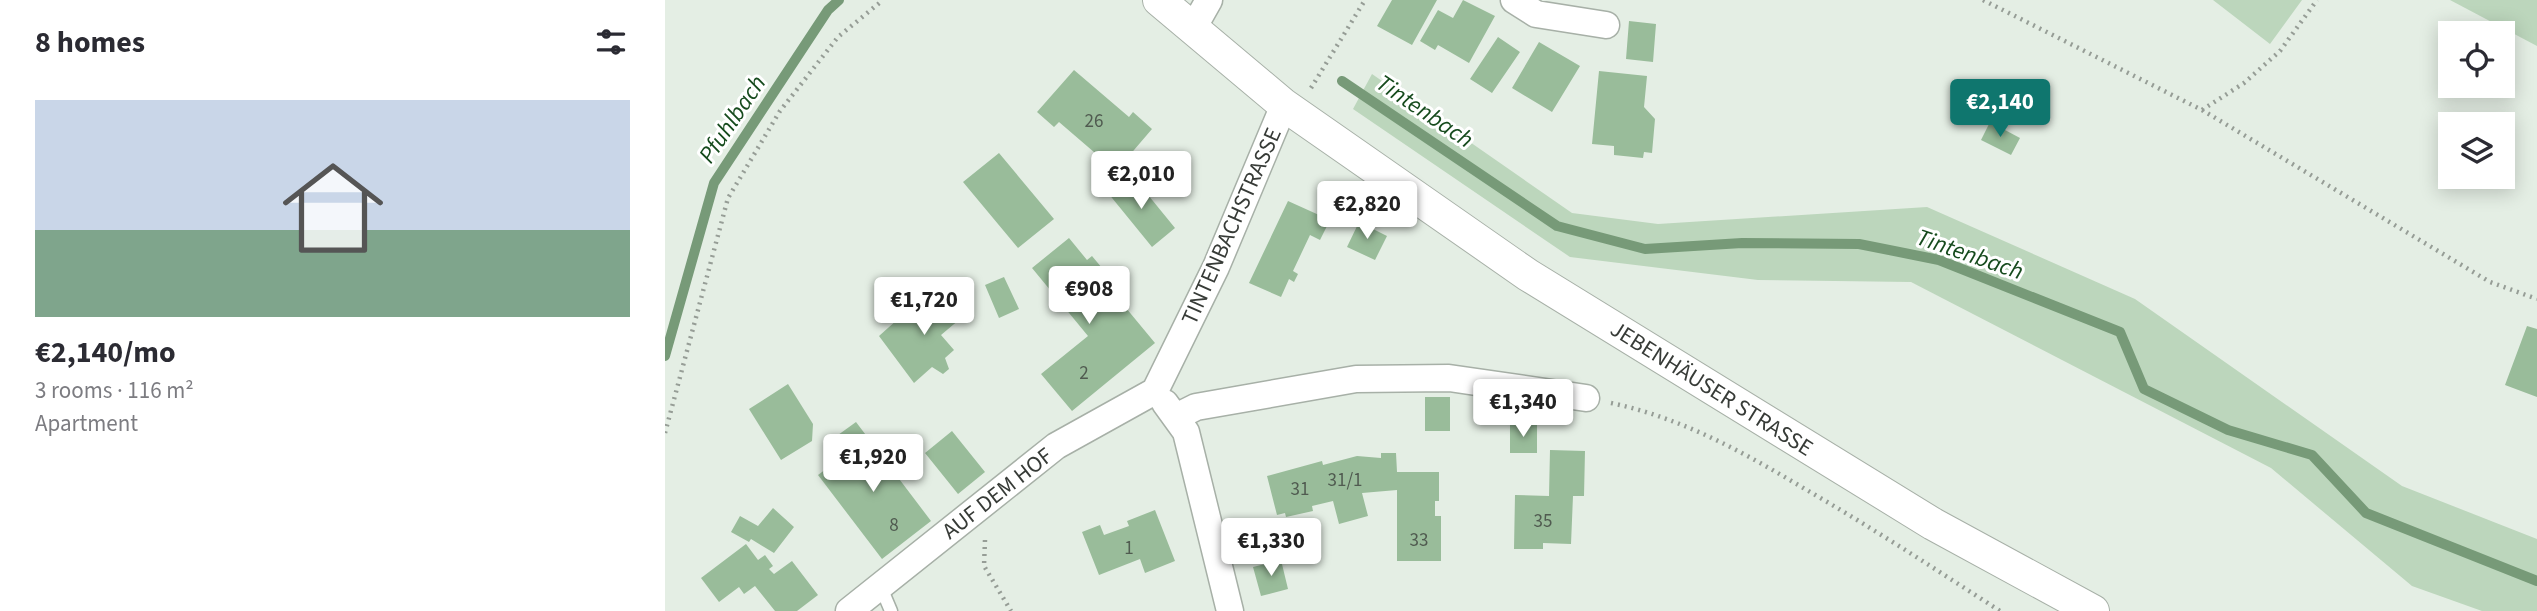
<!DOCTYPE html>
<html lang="en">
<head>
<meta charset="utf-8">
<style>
  :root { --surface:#fff; --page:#f7f7f7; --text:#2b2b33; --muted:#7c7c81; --accent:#0f766e }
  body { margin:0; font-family:"Source Sans 3",sans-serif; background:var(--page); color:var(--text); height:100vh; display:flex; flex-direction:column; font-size:26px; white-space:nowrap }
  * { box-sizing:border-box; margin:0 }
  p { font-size:23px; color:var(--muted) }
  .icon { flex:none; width:38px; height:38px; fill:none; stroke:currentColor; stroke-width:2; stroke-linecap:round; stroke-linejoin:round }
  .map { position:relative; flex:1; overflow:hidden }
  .panel { display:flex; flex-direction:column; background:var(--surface); width:665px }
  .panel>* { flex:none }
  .buttons { position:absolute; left:1773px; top:21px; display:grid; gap:14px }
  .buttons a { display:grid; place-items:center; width:77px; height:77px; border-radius:0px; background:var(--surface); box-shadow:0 4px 18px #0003; font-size:35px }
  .price { position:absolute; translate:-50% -60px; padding:0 16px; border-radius:7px; background:#fff; color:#222; font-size:23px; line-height:46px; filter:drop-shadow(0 2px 4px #0008) }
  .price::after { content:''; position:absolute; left:50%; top:42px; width:21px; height:16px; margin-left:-10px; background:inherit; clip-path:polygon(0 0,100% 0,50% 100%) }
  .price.current { background:var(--accent); color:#fff }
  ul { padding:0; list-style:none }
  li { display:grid; align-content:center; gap:14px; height:371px; padding:0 35px }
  li span { display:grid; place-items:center; height:217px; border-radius:0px; color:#555 }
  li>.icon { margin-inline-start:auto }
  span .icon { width:126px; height:126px; fill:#fffc; stroke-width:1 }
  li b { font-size:30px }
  h2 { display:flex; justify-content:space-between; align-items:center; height:84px; padding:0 35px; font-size:30px }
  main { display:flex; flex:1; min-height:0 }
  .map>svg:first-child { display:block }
  .green { fill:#bcd6bc }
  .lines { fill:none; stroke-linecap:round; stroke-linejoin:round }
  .stream { stroke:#779a78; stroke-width:10 }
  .building { fill:#99bc9a }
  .service-casing { stroke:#a7b0a7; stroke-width:15 }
  .minor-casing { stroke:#a7b0a7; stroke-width:29 }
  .tertiary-casing { stroke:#a7b0a7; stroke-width:34 }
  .path { stroke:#969d96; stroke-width:4.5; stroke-dasharray:2 5; stroke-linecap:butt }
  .service { stroke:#fff; stroke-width:12 }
  .minor { stroke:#fff; stroke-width:26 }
  .tertiary { stroke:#fff; stroke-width:32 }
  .labels { text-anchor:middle; stroke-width:6; stroke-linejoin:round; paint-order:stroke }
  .number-label { font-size:19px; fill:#505b50 }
  .street-label { font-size:23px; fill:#373b37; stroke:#fff }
  .water-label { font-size:24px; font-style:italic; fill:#164b1d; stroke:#fff }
</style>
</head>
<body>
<main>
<section class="panel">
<h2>8 homes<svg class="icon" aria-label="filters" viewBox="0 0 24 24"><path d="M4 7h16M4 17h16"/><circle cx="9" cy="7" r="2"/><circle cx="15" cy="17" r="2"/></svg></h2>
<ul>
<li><span style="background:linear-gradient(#c9d6e8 60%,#7fa58c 0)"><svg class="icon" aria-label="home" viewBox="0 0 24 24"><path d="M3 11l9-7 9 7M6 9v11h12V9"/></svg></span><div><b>€2,140/mo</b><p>3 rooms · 116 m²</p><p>Apartment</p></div></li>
</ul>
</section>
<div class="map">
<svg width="1872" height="611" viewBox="0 0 1872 611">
  <rect width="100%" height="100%" fill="#e4eee4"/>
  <path class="green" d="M1548,0H1637L1605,44Z
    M1785,0H1872V46Z
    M707,74L907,213L993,224L1262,207L1470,299L1737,486L1872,539V611H1817L1747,586L1606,468L1246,282L1093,280L905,257L688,109Z"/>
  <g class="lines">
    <path class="stream" d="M677,81L892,226L980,249L1077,243L1194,244L1274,260L1455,332L1479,389L1563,430L1647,455L1701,513L1872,581
      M0,356L49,183L163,10L174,0"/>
  </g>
  <path class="building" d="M727,0H772L747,45L712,26Z
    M798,0L830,16L804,63L773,45L770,50L755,41L773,10L788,18Z
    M964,21L991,24L988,62L961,59Z
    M833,37L855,52L827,93L805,79Z
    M874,42L915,66L887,112L847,88Z
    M409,70L464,117L468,112L487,129L451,171L394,122L389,127L372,112Z
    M934,71L982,76L979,107L990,119L987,153L979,152L978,158L949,155V146L927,144Z
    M1325,122L1355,138L1346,155L1316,140Z
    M334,153L389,219L353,248L298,182Z
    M466,174L510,228L487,247L443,193Z
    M623,201L654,215L659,204L670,210L655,240L645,235L628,271L633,274L629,282L624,279L616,297L584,283Z
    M694,222L722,236L710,260L682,247Z
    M404,238L422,260L427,256L437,268L432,273L490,343L407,411L376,374L423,336L367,268Z
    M339,277L354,309L334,318L320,285Z
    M281,291L301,314L276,335L289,350L280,358L284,369L278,374L267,367L249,383L214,336L242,311L249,318Z
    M1862,326L1872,329V397L1840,385Z
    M123,384L148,424L147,441L116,460L84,409Z
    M760,397H785V431H760Z
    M191,422L266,521L217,559L153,475L185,451L173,435Z
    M845,425H872V453H845Z
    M287,431L320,472L293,494L260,453Z
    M885,450L920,451L919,496H908L906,544L878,543V549H849L850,495L884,496Z
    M716,453H731L732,472H774V501H770V516H776V561H732V490L697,493L703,516L674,524L668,501L647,506L648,511L621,517L620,513L612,515L602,476L657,461L658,465L692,456L716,458Z
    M108,508L129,527L109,553L86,539L84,542L66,532L75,516L93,526Z
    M490,510L510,561L480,573L475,559L434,575L417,532L435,525L439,535L464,526L462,521Z
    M81,544L93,560L100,555L108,566L104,569L109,574L127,561L153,595L132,611H110L90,586L79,594L74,587L54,602L36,578Z
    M616,560L623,589L596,596L588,567Z"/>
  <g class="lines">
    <defs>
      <path id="service" d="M215,585L226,611"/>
      <path id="minor" d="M849,0L871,14L941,25
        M527,30L544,0
        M490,391L551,267L619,105
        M500,403L521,432L565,611
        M511,417L531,407L691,379L784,378L921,398
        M184,611L391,446L490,391"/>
      <path id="tertiary" d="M494,0L619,105L863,275L1268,524L1428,611"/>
    </defs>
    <use href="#service" class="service-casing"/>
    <use href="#minor" class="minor-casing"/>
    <use href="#tertiary" class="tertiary-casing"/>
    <path class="path" d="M1318,0L1537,110L1825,282L1872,299
      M646,88L700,0
      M1537,110L1579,83L1615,51L1652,0
      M946,403C1017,418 1078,452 1140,489C1206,527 1270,569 1335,611
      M0,433L63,198L115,111L173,37L218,0
      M320,540L319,566L346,611"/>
    <use href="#service" class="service"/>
    <use href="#minor" class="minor"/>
    <use href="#tertiary" class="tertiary"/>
  </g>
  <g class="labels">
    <g class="number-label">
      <text x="429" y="127">26</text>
      <text x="419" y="379">2</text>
      <text x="680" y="486">31/1</text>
      <text x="635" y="495">31</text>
      <text x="878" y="527">35</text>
      <text x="229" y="531">8</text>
      <text x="754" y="546">33</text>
      <text x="464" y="554">1</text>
    </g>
    <g class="street-label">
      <text transform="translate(566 226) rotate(-66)" y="8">TINTENBACHSTRASSE</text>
      <text transform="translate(1047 388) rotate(32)" y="8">JEBENHÄUSER STRASSE</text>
      <text transform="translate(332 493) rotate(-38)" y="8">AUF DEM HOF</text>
    </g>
    <g class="water-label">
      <text transform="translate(760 111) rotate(34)" y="8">Tintenbach</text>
      <text transform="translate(67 119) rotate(-56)" y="8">Pfuhlbach</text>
      <text transform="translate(1305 254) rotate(19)" y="8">Tintenbach</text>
    </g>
  </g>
</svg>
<div class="buttons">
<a><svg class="icon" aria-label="locate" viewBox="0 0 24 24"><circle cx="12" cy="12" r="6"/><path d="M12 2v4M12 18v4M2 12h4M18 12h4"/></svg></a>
<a><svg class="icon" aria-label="layers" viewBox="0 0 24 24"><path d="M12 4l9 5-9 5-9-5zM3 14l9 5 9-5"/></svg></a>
</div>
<b class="price current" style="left:1335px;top:139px">€2,140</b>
<b class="price" style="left:476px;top:211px">€2,010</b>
<b class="price" style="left:702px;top:241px">€2,820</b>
<b class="price" style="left:424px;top:326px">€908</b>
<b class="price" style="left:259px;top:337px">€1,720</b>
<b class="price" style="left:858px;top:439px">€1,340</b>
<b class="price" style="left:208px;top:494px">€1,920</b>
<b class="price" style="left:606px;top:578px">€1,330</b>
</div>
</main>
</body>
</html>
